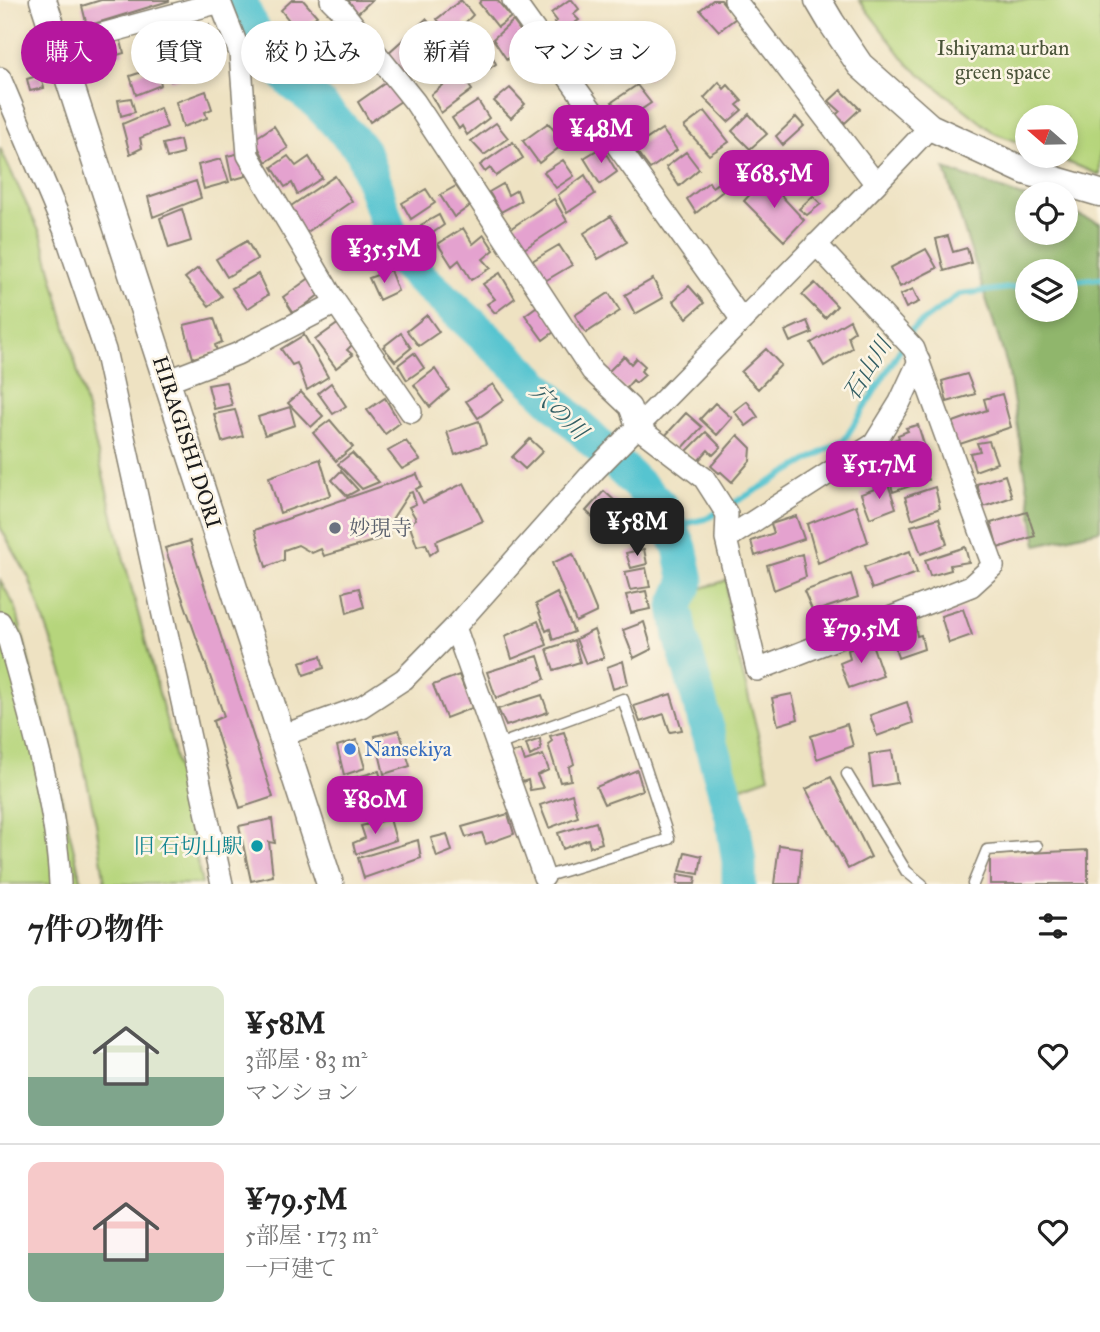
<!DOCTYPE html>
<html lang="ja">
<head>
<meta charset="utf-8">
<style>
  :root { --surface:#fff; --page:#f6f6f6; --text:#222; --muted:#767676; --line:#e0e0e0; --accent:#b5179e }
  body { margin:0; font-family:"IM FELL Great Primer","Noto Serif JP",serif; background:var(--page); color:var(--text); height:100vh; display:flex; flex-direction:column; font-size:26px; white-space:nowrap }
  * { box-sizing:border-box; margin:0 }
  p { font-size:23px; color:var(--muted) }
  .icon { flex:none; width:38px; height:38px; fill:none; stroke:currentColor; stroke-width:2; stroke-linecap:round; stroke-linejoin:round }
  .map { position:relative; height:884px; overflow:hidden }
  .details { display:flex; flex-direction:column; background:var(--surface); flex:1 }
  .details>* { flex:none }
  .hud { position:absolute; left:21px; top:21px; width:700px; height:63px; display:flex; gap:14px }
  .needle { width:46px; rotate:290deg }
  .controls { position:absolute; left:1015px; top:105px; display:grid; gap:14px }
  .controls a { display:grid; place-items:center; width:63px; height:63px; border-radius:50%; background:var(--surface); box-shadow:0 4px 10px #0003; font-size:35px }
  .price { position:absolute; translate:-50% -60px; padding:0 16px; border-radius:14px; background:var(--accent); color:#fff; font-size:23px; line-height:46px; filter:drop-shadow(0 2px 4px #0008) }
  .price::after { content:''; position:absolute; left:50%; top:42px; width:21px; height:16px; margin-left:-10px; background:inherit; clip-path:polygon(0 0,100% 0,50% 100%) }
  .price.on { background:#222; color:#fff }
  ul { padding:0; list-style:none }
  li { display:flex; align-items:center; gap:21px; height:175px; padding:0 28px }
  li+li { border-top:2px solid var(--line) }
  li span { display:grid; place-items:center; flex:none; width:196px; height:140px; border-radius:14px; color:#555 }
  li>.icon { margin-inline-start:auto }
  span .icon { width:84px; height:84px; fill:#fffc; stroke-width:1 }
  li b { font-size:30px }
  h2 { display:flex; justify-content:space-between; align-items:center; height:84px; padding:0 28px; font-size:30px }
  .chip { padding:0 24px; border-radius:32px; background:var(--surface); box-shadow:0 4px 10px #0003; font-size:24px; line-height:63px }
  .chip.on { background:var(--accent); color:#fff }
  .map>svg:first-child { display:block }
  .green { fill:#b6d57c; stroke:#69784c; stroke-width:2 }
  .forest { fill:#90b66c; stroke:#566944; stroke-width:2; fill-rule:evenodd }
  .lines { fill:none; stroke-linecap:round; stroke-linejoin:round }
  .stream { stroke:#57c4d0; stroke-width:6 }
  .river { stroke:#57c4d0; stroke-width:35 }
  .building { fill:#e4a2cf }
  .service-casing { stroke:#857f6f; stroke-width:13 }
  .minor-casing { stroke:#857f6f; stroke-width:24 }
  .tertiary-casing { stroke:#857f6f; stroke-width:29 }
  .service { stroke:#fff; stroke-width:10 }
  .minor { stroke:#fff; stroke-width:21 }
  .tertiary { stroke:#fff; stroke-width:26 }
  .worship-dot { fill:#6b7280; stroke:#fcf5e5; stroke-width:2.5 }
  .shop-dot { fill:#3f7fe0; stroke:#fcf5e5; stroke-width:2.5 }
  .culture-dot { fill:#0f9aa8; stroke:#fcf5e5; stroke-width:2.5 }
  .labels { text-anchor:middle; stroke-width:5; stroke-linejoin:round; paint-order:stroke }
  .park-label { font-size:21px; fill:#4a5439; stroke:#fcf5e5 }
  .street-label { font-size:21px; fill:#1c1c1c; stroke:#fcf5e5 }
  .worship-label { font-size:21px; fill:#5b616d; stroke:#fcf5e5; text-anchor:start }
  .shop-label { font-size:21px; fill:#366cbe; stroke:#fcf5e5; text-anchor:start }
  .culture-label { font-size:21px; fill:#0d838f; stroke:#fcf5e5; text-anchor:end }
  .water-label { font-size:23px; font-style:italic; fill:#345f64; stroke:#fcf5e5 }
</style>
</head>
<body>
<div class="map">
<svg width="1100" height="884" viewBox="0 0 1100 884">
  <rect width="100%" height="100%" fill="#fcf5e5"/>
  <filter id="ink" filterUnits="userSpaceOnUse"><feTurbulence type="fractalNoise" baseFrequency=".0143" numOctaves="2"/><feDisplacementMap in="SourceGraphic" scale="14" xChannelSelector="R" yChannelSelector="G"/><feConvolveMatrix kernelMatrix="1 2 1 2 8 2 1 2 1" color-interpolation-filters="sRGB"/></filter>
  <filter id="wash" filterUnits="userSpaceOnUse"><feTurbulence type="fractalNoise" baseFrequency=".00686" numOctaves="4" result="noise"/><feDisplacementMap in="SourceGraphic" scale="28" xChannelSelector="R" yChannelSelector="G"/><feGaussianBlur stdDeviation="1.57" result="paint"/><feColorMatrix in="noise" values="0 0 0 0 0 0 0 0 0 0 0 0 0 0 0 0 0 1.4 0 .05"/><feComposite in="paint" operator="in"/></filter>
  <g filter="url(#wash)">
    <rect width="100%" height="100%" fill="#eee2c2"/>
    <path class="green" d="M859,0H1100V175L1052,156H1066V117H1027V146L994,133L908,64Z
      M0,148L42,237L76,365L121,548L169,731L202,884H105L96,823L65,680L29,578L0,527Z
      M0,580L16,608L82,884H0Z
      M728,580L727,598L732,632L769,777L736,789L720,729L700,683L689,646L684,626L683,594Z"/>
    <path class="forest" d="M945,169L1027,198V233H1066V211L1100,223V530L1037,545L1008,368ZM1027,271H1066V310H1027Z"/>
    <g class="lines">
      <path class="stream" d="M1066,282L1100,278
        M908,336L912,329L960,294L1027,286
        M670,527L706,519L845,439L903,345"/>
      <path class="river" d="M240,0L245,14L267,55L293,83L317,102L363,151L398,257L517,366L660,506L680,548L687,581L676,606L681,637L732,816L739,862V884"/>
    </g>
    <g id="blocks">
      <path class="building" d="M101,0H169V1L87,26L82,6Z
        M292,0H303L317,16L298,32L281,10Z
        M348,0H372L358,13Z
        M461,0L473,15L464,24L476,44L463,52L437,19Z
        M482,0H497L511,17L498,27L479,3Z
        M569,0H572L579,9L573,14L579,20L561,32L554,23L557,21L551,13Z
        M713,0H721L736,18L719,31L700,10Z
        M426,19L443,39L402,75L387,54Z
        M318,21L332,39L310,58L296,39Z
        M513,21L527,40L507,60L493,39Z
        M209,25L221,63L171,81L162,40Z
        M120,37L124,53L100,60L95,43Z
        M601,41L609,53L579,72L571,60Z
        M486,43L496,64L474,79L464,60Z
        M528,44L537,54L526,63L518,52Z
        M644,48L659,69L647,79L642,72L638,75L629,63Z
        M438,53L449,68L436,79L424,64Z
        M157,67L161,85L136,95L130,76Z
        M459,72L472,90L441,113L431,95Z
        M40,75L44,88L30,91L27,79Z
        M388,81L401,101L370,122L358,102Z
        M719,82L724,89L728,85L742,101L737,105L742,110L728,122L704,98Z
        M637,85L651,103L626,120L612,102Z
        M510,88L525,104L511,118L494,101Z
        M841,90L860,109L845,123L836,115L840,111L829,101Z
        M206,91L212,109L205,112L207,118L183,127L176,102Z
        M131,98L135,112L121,116L118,100Z
        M478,101L489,118L467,135L462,126L459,129L452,118Z
        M574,106L585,123L571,135L558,117Z
        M160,108L167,127L140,138L142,148L130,154L122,124Z
        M705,111L729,142L709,155L684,127Z
        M749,114L767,134L750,149L732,131Z
        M796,117L804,126L783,145L776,136Z
        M496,123L508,138L484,155L471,141Z
        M548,123L565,143L539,163L523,141Z
        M274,126L288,148L266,162L254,139Z
        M662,129L677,150L650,169L634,148Z
        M180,140L183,154L167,158L163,144Z
        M513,142L523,158L496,176L490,168L485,172L480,165Z
        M602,147L617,172L600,184L584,158Z
        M686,152L699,169L679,186L666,167Z
        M784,152L802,173L785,187L767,164Z
        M241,153L246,176L232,180L227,156Z
        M288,156L296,166L309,157L322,178L297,194L292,183L285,187L272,167Z
        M221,159L229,182L204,189L198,165Z
        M563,160L574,176L556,188L544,172Z
        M585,175L595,194L567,213L558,195Z
        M335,176L352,201L303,235L288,208Z
        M765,178L804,220L784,241L744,201Z
        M196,181L201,198L153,217L148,197Z
        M709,182L712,187L718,183L723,191L696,213L687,199Z
        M503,184L508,195L517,190L521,201L501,212L489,192Z
        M456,186L470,206L454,217L440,195Z
        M426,189L435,203L411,219L402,203Z
        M813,196L821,204L807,215L799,209Z
        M554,199L567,221L521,251L507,231Z
        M182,209L191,241L169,248L160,218Z
        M439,215L444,225L427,237L421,225Z
        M611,216L627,242L598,259L584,233Z
        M463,228L473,244L484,235L494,250L483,259L491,268L471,280L459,260L452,266L438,244Z
        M948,236L953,252L967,248L971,263L944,271L936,239Z
        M247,241L257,259L227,277L216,259Z
        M559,245L572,265L545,281L532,261Z
        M926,249L937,268L900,287L890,268Z
        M198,268L222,296L209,306L185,278Z
        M390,270L398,291L379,300L369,278Z
        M500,273L515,298L495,313L487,304L495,299L483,284Z
        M258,274L268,295L247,309L232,288Z
        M311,277L320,294L294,314L283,297Z
        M653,279L663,298L635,314L625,295Z
        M815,283L837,306L825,318L802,295Z
        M689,286L704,303L687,318L673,301Z
        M913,289L919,302L906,308L900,295Z
        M609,293L620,311L586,333L575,315Z
        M540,304L558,329L543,340L525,315Z
        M427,315L439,332L419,346L407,331Z
        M214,318L222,342L215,345L217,351L193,358L184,325Z
        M850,320L855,331L848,336L852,348L824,366L811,343Z
        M807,321L812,333L790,342L785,331Z
        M339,323L354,343L347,350L353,355L336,368L315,340Z
        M401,333L411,348L395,361L383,347Z
        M304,335L328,377L307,390L297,363L292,365L281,349Z
        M766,349L781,365L758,389L741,372Z
        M414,353L424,368L407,380L398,365Z
        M624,356L631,364L636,358L645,366L641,371L645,375L636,383L633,380L625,389L608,372Z
        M435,369L449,390L430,407L414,385Z
        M967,374L975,394L947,402L942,381Z
        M226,382L232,405L214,409L208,385Z
        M331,383L346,406L333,414L318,393Z
        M493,384L504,400L478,418L466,401Z
        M301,392L323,416L311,427L288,403Z
        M1002,394L1011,427L954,446L948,424L987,410L984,399Z
        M385,398L400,423L385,434L367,410Z
        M747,401L758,417L746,426L734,411Z
        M715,403L732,418L717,435L700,419Z
        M290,407L295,425L265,435L258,417Z
        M235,410L243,436L222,442L214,414Z
        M686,413L702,427L680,451L664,437Z
        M330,420L353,447L336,461L313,433Z
        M479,421L486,444L455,455L447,432Z
        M918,425L926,451L899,461L891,441L899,438L898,435L908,431L906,428Z
        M706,432L721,447L713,455L708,450L698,461L687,451Z
        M738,435L751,448L750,461L732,482L721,472L719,473L711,466Z
        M530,439L543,451L525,469L512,457Z
        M406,441L420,460L402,469L388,451Z
        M989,441L997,463L975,471L970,453L980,451L977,443Z
        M352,453L379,482L362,489L338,464Z
        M920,458L928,480L893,492L887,470Z
        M320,459L331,495L280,513L269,477Z
        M341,471L358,490L347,496L332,480Z
        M417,474L422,486L416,489L423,503L464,483L483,521L436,541L438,549L430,555L426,544L417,546L409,524L416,519L409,507L416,504L412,492L409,493L387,527L390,536L324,556L321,549L312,553L298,545L284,550V560L266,567L255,530Z
        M1005,475L1012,497L983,507L977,484Z
        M888,484L896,508L870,518L861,494Z
        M935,487L940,508L912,519L905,497Z
        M604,491L625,510L606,529L586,511Z
        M856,505L868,542L818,563L807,524Z
        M1027,512L1035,536L998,548L991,523Z
        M631,513L649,528L635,542L619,526Z
        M796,516L804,539L755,556L751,541L774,533L771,524Z
        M939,518L947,544L921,554L911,526Z
        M190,541L273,797L240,808L213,721L224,716L165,548Z
        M965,547L969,562L950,565L951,570L930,576L925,560Z
        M644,549L647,564L631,568L626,553Z
        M910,551L917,573L872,589L864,567Z
        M573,554L597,612L576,622L552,563Z
        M802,554L806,577L774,590L767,565Z
        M646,568L650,587L630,590L625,572Z
        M851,574L858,597L813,612L804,591Z
        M359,588L364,607L347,613L343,592Z
        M646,591L650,609L631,613L626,595Z
        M557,593L574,632L553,640L550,629L546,631L536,604Z
        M963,609L972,635L949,643L941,616Z
        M538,621L547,645L512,659L505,636Z
        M644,622L652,649L634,658L623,630Z
        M915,625L917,636L921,635L924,649L898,658L893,639L909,634L908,628Z
        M594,630L604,658L586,664L576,639Z
        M574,640L580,662L554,670L547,649Z
        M871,641L883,676L849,688L840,663L850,659L848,650Z
        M321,656L324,668L304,675L300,662Z
        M538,656L545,679L496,698L487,672Z
        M623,661L628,684L613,689L607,667Z
        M459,675L472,708L446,718L433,685Z
        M671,694L682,730L670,732L664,714L640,722L634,706Z
        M792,694L798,719L778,725L772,698Z
        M542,695L548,712L506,726L498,709Z
        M907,702L913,723L877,736L870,715Z
        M847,724L853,746L817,759L811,736Z
        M399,730L410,766L384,774L375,736Z
        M564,732L574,764L569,767L571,780L560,782L548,744L552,741L550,736Z
        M540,739L541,750L530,756L526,744Z
        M357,740L365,768L344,775L337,746Z
        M521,751L525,761L543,755L549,770L537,775L543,788L530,790L528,780L522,782L511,753Z
        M892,751L897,783L873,787L869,754Z
        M637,770L643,790L604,804L596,787Z
        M379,771L388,809L360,817L350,779Z
        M831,777L871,857L848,869L806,789Z
        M572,794L578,817L549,828L540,805Z
        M508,814L514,834L486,844L482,833L466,837L462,827Z
        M272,819L275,843L269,842L273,876L251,881L239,826Z
        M390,819L396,840L356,854L353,843L365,838L361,826Z
        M596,822L602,843L590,847L588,839L563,849L558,833Z
        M447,834L452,851L437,857L431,838Z
        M418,840L421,858L364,878L358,858Z
        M779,845L802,848L799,884H774Z
        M1088,850V884H990V855Z
        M685,852L702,856L699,874L680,871Z
        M678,874L696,877L695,884H677Z"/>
    </g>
  </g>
  <g filter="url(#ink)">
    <use href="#blocks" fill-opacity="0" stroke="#857f6f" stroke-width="2"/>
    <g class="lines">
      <defs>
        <path id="service" d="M498,745L623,699L669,839L544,877
          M847,774L906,871L922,884
          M973,884L987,850L1037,846"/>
        <path id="minor" d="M331,0L343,12L415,102L592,371L630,407L637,427L704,478L727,514L726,539L757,670L971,586L993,566L914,349L816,244
          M513,0L742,320
          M735,0L876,184
          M58,46L220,2L240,53L248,155L336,303L237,354L167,381
          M0,78L64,229L105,350L222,884
          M336,303L411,412
          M726,539L874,444L900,402L919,361
          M0,622L8,638C30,718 56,800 60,884
          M455,627L544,877
          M281,736L361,707L404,679L455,627L594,471L876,184L930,127"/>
        <path id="tertiary" d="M43,0L330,884
          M818,0L831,22L860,65L930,127L1025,171L1100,193"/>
      </defs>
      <use href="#service" class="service-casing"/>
      <use href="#minor" class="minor-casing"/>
      <use href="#tertiary" class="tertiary-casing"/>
      <use href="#service" class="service"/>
      <use href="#minor" class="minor"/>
      <use href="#tertiary" class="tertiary"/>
    </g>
  </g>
  <circle class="worship-dot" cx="335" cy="528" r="7"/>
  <circle class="shop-dot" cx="350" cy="749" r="7"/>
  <circle class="culture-dot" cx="257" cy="846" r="7"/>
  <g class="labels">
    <g class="park-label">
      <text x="1003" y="55">Ishiyama urban<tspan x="1003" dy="24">green space</tspan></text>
    </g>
    <g class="street-label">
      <text transform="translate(187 442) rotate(72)" y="7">HIRAGISHI DORI</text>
    </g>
    <g class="worship-label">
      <text x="349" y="535">妙現寺</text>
    </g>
    <g class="shop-label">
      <text x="364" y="756">Nansekiya</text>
    </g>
    <g class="culture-label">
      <text x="243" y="853">旧 石切山駅</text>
    </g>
    <g class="water-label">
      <text transform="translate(867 369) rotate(-58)" y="8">石山川</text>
      <text transform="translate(559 411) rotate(44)" y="8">穴の川</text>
    </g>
  </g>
</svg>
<div class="controls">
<a><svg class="needle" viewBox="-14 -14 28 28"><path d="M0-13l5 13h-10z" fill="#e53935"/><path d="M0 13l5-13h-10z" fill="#767676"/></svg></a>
<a><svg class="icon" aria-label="locate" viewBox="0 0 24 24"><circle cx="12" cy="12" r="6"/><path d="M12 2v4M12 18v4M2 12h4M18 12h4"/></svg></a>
<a><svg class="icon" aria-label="layers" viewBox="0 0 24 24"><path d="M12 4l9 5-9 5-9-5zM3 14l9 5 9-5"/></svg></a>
</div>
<b class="price" style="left:601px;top:165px">¥48M</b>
<b class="price" style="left:774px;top:210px">¥68.5M</b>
<b class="price" style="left:384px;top:285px">¥35.5M</b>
<b class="price" style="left:879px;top:501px">¥51.7M</b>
<b class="price on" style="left:637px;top:558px">¥58M</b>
<b class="price" style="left:861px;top:665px">¥79.5M</b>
<b class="price" style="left:375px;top:836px">¥80M</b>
<div class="hud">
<a class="chip on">購入</a>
<a class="chip">賃貸</a>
<a class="chip">絞り込み</a>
<a class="chip">新着</a>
<a class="chip">マンション</a>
</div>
</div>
<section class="details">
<h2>7件の物件<svg class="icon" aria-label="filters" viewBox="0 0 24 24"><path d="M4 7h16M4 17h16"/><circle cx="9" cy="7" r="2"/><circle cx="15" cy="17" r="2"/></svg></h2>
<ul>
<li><span style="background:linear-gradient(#dfe7d0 65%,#7fa58c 0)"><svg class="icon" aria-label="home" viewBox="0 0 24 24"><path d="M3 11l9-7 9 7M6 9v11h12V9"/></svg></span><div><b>¥58M</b><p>3部屋 · 83 m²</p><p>マンション</p></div><svg class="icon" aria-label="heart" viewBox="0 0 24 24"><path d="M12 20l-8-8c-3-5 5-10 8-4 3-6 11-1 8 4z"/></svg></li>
<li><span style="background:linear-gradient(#f6c9c9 65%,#7fa58c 0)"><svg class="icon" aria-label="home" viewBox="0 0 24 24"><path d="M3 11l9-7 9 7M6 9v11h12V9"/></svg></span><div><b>¥79.5M</b><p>5部屋 · 173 m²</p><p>一戸建て</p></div><svg class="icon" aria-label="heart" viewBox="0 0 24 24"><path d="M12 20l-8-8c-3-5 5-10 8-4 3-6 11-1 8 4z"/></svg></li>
</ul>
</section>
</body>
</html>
